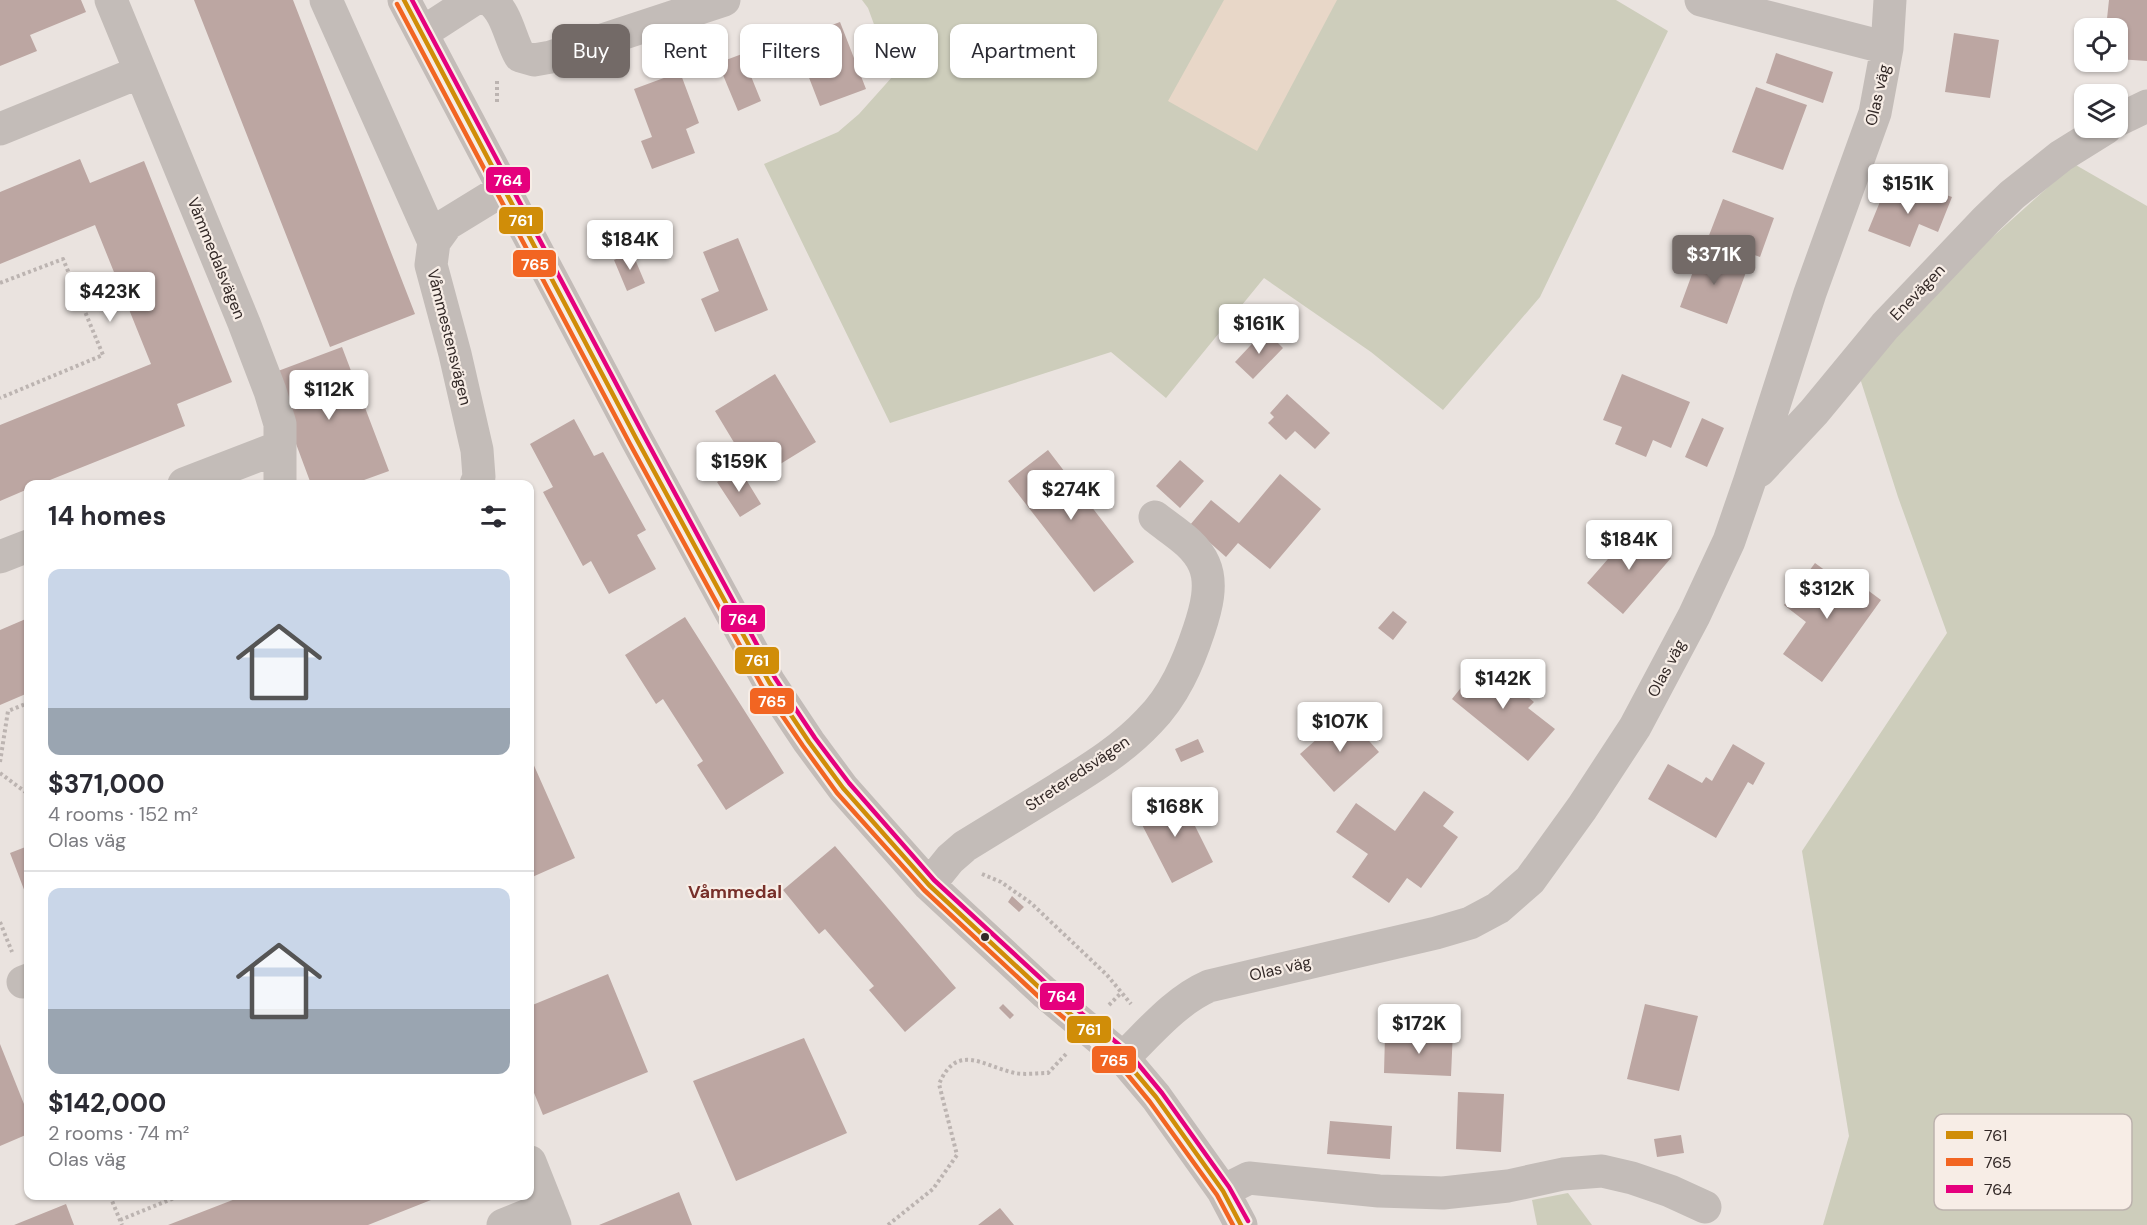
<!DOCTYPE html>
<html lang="en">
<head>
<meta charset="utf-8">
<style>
  :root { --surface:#fff; --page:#f7f7f7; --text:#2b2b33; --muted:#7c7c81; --line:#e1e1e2; --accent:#736a67 }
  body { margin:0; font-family:"DM Sans",sans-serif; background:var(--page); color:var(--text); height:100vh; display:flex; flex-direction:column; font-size:22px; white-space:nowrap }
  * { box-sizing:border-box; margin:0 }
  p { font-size:20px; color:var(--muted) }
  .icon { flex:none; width:33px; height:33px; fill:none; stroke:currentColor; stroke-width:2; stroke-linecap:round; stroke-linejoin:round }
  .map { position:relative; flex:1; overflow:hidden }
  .sheet { position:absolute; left:24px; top:480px; width:510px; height:720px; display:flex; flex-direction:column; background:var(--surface); border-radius:12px; box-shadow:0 2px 4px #0004 }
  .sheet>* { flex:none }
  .guide { position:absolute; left:552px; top:24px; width:570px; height:54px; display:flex; gap:12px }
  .buttons { position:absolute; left:2074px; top:18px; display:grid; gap:12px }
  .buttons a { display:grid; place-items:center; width:54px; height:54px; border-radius:12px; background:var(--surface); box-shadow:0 2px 4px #0004; font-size:30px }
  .price { position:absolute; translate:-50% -51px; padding:0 14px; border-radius:6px; background:#fff; color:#222; font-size:20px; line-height:39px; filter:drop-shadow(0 2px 3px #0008) }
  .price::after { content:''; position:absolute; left:50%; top:36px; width:18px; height:14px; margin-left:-9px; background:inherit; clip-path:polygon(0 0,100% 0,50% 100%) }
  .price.active { background:var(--accent); color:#fff }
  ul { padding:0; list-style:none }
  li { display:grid; align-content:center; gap:12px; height:318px; padding:0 24px }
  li+li { border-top:2px solid var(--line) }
  li span { display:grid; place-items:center; height:186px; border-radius:12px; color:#555 }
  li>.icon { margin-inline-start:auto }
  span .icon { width:108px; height:108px; fill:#fffc; stroke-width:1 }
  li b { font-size:26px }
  h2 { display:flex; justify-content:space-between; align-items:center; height:72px; padding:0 24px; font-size:26px }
  .chip { padding:0 21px; border-radius:12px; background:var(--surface); box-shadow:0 2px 4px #0004; font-size:21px; line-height:54px }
  .chip.active { background:var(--accent); color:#fff }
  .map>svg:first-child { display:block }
  .green { fill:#cdcdbb }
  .sand { fill:#e8d7c8 }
  .building { fill:#bca6a2 }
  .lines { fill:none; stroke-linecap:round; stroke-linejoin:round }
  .path { stroke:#bcb4b1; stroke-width:4; stroke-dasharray:3 3; stroke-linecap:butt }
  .minor { stroke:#c3bcb8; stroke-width:33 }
  .bus-1-casing { stroke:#f7ede6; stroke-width:9 }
  .bus-2-casing { stroke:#f7ede6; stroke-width:9 }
  .bus-3-casing { stroke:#f7ede6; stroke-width:9 }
  .bus-1 { stroke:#d08d08; stroke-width:4.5 }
  .bus-2 { stroke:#f26522; stroke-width:4.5 }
  .bus-3 { stroke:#e5007d; stroke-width:4.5 }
  .bus-dot { fill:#332927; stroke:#f7ede6; stroke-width:2 }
  .labels { text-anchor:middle; stroke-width:4.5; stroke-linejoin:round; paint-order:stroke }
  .street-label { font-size:16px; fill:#332927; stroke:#f7ede6 }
  .neighbourhood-label { font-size:18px; font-weight:bold; fill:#78302a; stroke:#f7ede6 }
  .key { fill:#f7ede6; stroke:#bcb2ad; stroke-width:1.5 }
  .key-label { font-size:16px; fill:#332927 }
  .line-badge { stroke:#f7ede6; stroke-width:2 }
  .badge-label { font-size:16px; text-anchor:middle; font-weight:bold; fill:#fff }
</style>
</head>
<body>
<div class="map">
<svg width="2147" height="1225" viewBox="0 0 2147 1225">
  <rect width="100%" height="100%" fill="#eae3df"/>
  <path class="green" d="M862,0H1616L1668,31L1540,297L1443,410L1371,352L1264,278L1166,398L1111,352L890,423L764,164L838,132L859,114L893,76L868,8Z
    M2074,164L2147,206V1225H1823L1849,1136L1802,851L1947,633L1898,497L1858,372L1988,241Z
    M1568,1193L1592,1225H1537L1532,1200Z"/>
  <path class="sand" d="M1224,0H1337L1257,151L1168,101Z"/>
  <path class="building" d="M0,0H81L86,12L30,35L37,51L0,66Z
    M194,0H293L415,314L330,347Z
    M2109,0H2147V61L2118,59V28H2106Z
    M840,22L866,89L820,106L794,39Z
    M1954,33L1999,40L1990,98L1945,92Z
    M1776,53L1833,72L1823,103L1766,83Z
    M742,54L761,101L738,111L718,63Z
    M680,72L699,123L686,129L695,153L652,169L641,141L652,137L634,89Z
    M1756,87L1807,105L1783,170L1732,152Z
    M80,159L90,183L144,161L232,382L177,404L185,426L40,484H28V489L0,501V425L151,364L95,225L0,264V192Z
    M1886,187L1927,203L1932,190L1952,197L1938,232L1919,224L1910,247L1868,231Z
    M1723,199L1774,218L1760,257L1708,238Z
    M738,238L768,310L715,332L701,299L719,291L703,252Z
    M1702,247L1749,264L1727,324L1680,307Z
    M632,252L645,283L627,291L614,260Z
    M1265,330L1283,348L1253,379L1235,362Z
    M342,347L389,471L353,484H311L270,374Z
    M775,374L816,442L756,479L715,411Z
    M1622,374L1690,402L1671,448L1653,440L1646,457L1615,444L1622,427L1603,420Z
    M1287,394L1330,433L1315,449L1295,431L1286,440L1268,423L1274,417L1270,413Z
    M1702,418L1724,428L1707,467L1685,457Z
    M574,419L594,456L603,452L646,530L637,535L656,569L609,594L591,561L583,566L543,492L553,487L530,444Z
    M1048,450L1134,562L1094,592L1008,481Z
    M1180,460L1204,481L1180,508L1156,486Z
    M739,468L761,504L740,517L717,482Z
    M1280,474L1321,509L1270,569L1238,543L1226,557L1190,525L1211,500L1239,523Z
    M1635,528L1671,558L1623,614L1587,583Z
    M1815,563L1852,590L1858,583L1881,600L1822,682L1783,654L1806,622L1784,605Z
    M1393,611L1407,622L1393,640L1378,628Z
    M685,617L784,773L726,810L697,765L703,761L663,699L656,704L625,655Z
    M28,618V693L0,705V630Z
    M1483,660L1534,702L1528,708L1555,729L1528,761L1452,699Z
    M1345,714L1379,752L1334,792L1300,754Z
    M1198,739L1204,752L1181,762L1175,749Z
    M1733,744L1765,763L1753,785L1748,782L1716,838L1648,799L1668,764L1702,783L1706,777L1712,781Z
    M532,761L575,858L530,878V762Z
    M1424,791L1454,812L1443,826L1458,837L1421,888L1407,878L1389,903L1352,877L1368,854L1336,832L1356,803L1395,831Z
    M1179,794L1213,862L1172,883L1137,815Z
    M28,846V900L10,853Z
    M835,846L956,988L905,1032L869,990L874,986L825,929L819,934L783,890Z
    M1012,896L1024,907L1019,912L1008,902Z
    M608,974L648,1072L543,1115L530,1083V1006Z
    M1003,1004L1014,1015L1010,1019L999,1008Z
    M1645,1004L1698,1016L1679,1091L1627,1079Z
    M1443,1029L1453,1030L1451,1076L1384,1073L1385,1035L1443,1038Z
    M804,1038L847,1133L736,1181L693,1081Z
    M0,1044L28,1114V1134L0,1146Z
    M1458,1092L1504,1094L1501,1152L1456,1149Z
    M1330,1121L1392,1126L1390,1159L1327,1154Z
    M1681,1135L1684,1153L1657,1157L1654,1139Z
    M679,1192L692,1225H599Z
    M243,1196H434L436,1198L368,1225H168Z
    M66,1204L74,1225H14Z
    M1000,1208L1014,1225H978Z"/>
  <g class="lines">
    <path class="path" d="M497,102V79
      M0,283L63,259L103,355L0,398
      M0,762L8,711L28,703
      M0,773L28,794
      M982,874L1001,882L1031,903L1107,975L1131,1004
      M0,922L12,952
      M1109,1005L1121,993
      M110,1196L122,1225
      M120,1220L179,1196
      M888,1225L933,1189L957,1155L939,1084C957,1042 983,1066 1015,1073C1025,1075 1037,1073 1048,1073L1067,1053"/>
    <path class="minor" d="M111,0L244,323L270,391L280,424V484
      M326,0L434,242
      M404,0L637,440L769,682L809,742L843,788L929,885L1044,992L1123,1058L1156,1097L1223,1191L1241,1225
      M490,0C507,12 510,39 520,56L534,60L551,57L724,0
      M1701,0L1887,48
      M422,33L473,0
      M2118,120L2147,106
      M0,129L140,72
      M1759,471L1814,412L1885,326L1986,220L2012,195L2061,156L2106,128
      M184,484L280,447
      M476,484L479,477L477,450L455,354L431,265L434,242L447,224L504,189
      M0,557L28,546
      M929,885L950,859L965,846C996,827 1027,808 1058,789C1090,769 1123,749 1149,721C1174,696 1188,663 1199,630C1206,609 1213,584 1204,564C1195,543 1171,530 1155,517
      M23,982L28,980
      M1123,1058C1149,1033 1175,1001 1209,986L1436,933L1470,923L1498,908L1530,880L1582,808L1635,727L1694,616L1729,541L1750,480L1810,293L1875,113L1887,48L1890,0
      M530,1162L555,1225
      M1223,1191L1249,1178L1379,1191L1443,1193L1508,1186L1563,1174L1602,1171L1632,1178L1670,1191L1705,1207
      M503,1225L548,1207"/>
    <defs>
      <path id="bus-1" d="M404,0L637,440L769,682L809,742L843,788L929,885L1044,992L1123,1058L1156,1097L1223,1191L1241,1225"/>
      <path id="bus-2" d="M397,4L630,444L762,686L803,746L837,793L924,890L1039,997L1118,1063L1150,1102L1217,1195L1233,1225"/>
      <path id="bus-3" d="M412,0L644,436L775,678L815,738L849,783L934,880L1049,986L1129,1053L1162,1093L1229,1187L1248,1221"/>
    </defs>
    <use href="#bus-1" class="bus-1-casing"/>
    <use href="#bus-2" class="bus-2-casing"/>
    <use href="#bus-3" class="bus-3-casing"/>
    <use href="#bus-1" class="bus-1"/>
    <use href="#bus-2" class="bus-2"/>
    <use href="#bus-3" class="bus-3"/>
  </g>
  <circle class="bus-dot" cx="985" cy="937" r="5"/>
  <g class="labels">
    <g class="street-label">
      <text transform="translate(1877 95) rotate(-77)" y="6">Olas väg</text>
      <text transform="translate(217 258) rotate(68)" y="6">Våmmedalsvägen</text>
      <text transform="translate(1917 292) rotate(-46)" y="6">Enevägen</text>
      <text transform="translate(450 337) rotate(76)" y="6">Våmmestensvägen</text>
      <text transform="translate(1666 668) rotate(-62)" y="6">Olas väg</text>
      <text transform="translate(1077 773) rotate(-34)" y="6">Streteredsvägen</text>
      <text transform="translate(1280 968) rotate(-13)" y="6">Olas väg</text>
    </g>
    <g class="neighbourhood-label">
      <text x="735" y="898">Våmmedal</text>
    </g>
  </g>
  <rect x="1934" y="1114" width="198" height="96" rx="9" class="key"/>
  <rect x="1946" y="1131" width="27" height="8" fill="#d08d08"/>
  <rect x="1946" y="1158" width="27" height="8" fill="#f26522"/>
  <rect x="1946" y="1185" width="27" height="8" fill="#e5007d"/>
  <g class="key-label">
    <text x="1984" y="1141">761</text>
    <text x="1984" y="1168">765</text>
    <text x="1984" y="1195">764</text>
  </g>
  <g class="line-badge">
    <rect x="485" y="166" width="46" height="28" rx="6" fill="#e5007d"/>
    <rect x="498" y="206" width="46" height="29" rx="6" fill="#d08d08"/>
    <rect x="512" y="249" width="45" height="29" rx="6" fill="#f26522"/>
    <rect x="720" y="604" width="46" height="29" rx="6" fill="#e5007d"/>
    <rect x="734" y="646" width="46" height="29" rx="6" fill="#d08d08"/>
    <rect x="749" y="687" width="46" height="28" rx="6" fill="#f26522"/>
    <rect x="1039" y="982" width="46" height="29" rx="6" fill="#e5007d"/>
    <rect x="1066" y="1015" width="46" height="29" rx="6" fill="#d08d08"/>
    <rect x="1091" y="1045" width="46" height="29" rx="6" fill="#f26522"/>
  </g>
  <g class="badge-label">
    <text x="508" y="186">764</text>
    <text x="521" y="226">761</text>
    <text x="535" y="270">765</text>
    <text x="743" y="625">764</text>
    <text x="757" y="666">761</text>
    <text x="772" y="707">765</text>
    <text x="1062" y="1002">764</text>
    <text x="1089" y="1035">761</text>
    <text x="1114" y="1066">765</text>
  </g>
</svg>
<div class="buttons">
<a><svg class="icon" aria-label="locate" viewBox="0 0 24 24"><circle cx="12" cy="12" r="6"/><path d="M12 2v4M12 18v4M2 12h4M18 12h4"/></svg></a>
<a><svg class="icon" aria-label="layers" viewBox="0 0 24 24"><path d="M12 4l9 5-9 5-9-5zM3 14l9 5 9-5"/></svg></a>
</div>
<b class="price" style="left:1908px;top:215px">$151K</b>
<b class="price" style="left:630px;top:271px">$184K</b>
<b class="price active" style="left:1714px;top:286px">$371K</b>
<b class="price" style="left:110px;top:323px">$423K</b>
<b class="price" style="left:1259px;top:355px">$161K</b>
<b class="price" style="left:329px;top:421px">$112K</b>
<b class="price" style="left:739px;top:493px">$159K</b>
<b class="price" style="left:1071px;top:521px">$274K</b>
<b class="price" style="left:1629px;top:571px">$184K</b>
<b class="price" style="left:1827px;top:620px">$312K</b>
<b class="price" style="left:1503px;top:710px">$142K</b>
<b class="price" style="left:1340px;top:753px">$107K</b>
<b class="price" style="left:1175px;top:838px">$168K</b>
<b class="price" style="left:1419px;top:1055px">$172K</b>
<div class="guide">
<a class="chip active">Buy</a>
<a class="chip">Rent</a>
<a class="chip">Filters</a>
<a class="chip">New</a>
<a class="chip">Apartment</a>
</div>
<section class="sheet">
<h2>14 homes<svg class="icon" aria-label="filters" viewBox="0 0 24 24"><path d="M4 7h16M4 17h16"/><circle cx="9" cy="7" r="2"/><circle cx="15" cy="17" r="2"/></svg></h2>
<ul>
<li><span style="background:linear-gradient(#c9d6e8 75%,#9aa5b1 0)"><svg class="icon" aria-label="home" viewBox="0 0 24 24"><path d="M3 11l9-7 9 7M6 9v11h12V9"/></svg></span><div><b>$371,000</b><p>4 rooms · 152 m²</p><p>Olas väg</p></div></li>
<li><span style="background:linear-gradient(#c9d6e8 65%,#9aa5b1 0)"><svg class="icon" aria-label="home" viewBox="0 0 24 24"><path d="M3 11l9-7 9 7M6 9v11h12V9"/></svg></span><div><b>$142,000</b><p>2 rooms · 74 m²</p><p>Olas väg</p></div></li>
</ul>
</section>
</div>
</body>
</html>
